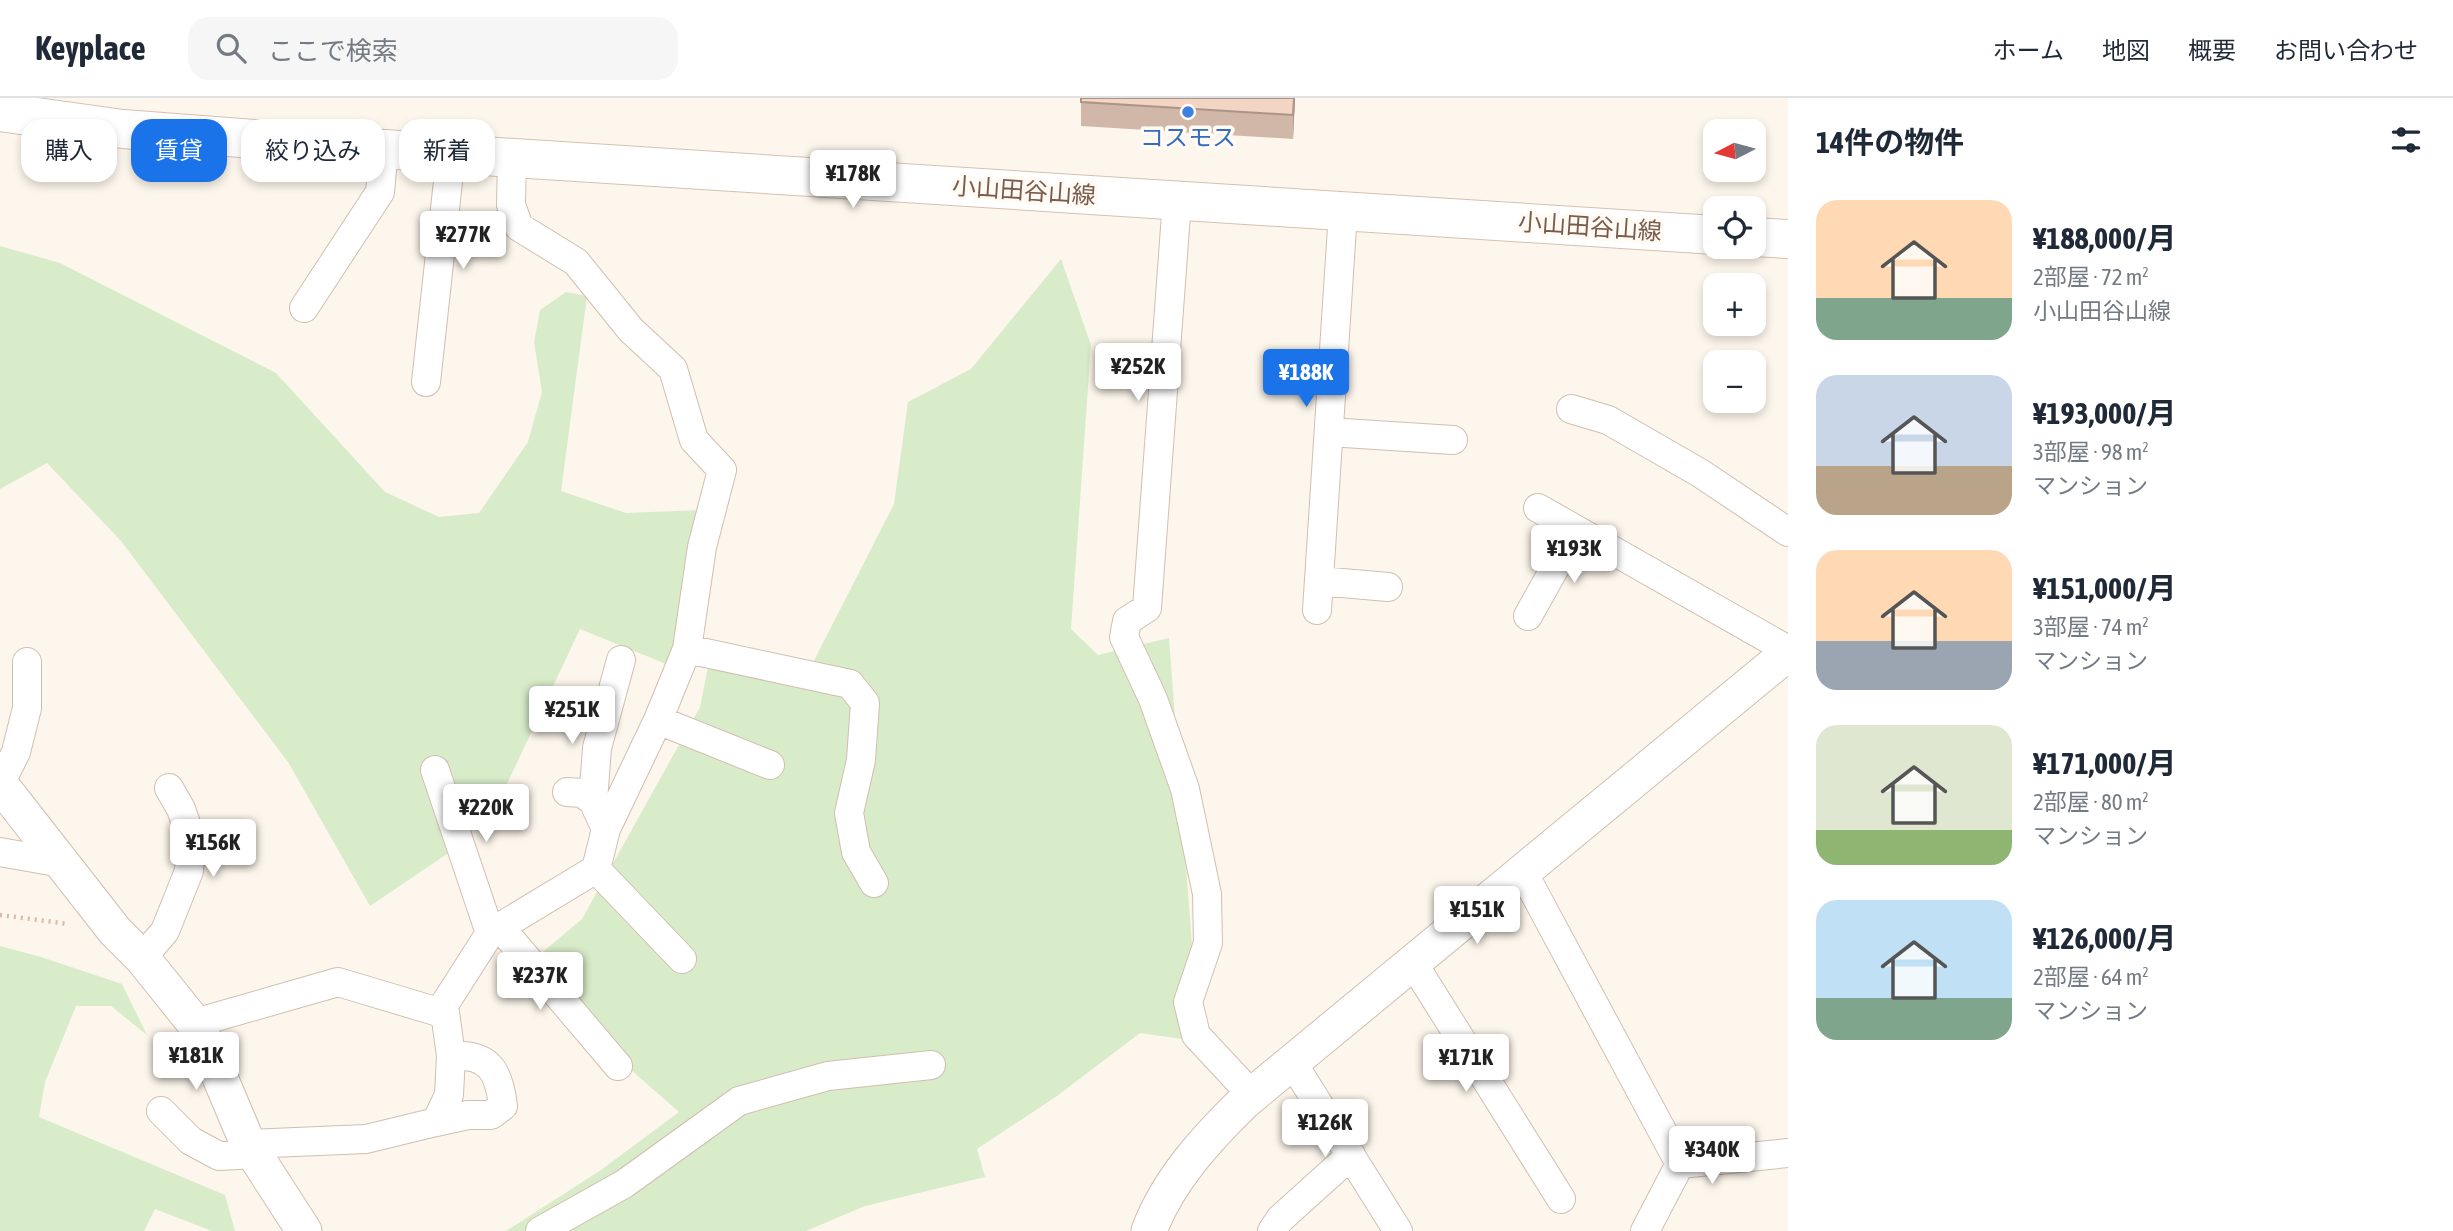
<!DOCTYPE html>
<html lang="ja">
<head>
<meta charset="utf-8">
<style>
  :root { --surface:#fff; --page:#f6f6f7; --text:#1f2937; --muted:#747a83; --line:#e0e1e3; --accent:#1a73e8 }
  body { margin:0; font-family:"Asap Condensed","Noto Sans JP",sans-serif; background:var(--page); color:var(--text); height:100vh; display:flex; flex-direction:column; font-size:26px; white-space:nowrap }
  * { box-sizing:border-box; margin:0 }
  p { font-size:23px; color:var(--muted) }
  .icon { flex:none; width:38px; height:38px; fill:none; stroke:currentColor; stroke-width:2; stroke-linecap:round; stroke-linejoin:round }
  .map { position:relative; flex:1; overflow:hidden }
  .details { display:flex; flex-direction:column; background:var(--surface); width:665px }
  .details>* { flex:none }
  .guide { position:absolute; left:21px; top:21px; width:665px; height:63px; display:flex; gap:14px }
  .needle { width:46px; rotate:264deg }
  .controls { position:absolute; left:1703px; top:21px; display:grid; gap:14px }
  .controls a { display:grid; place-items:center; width:63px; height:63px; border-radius:14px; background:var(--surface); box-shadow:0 4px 10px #0003; font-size:35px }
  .price { position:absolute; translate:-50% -60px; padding:0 16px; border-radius:7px; background:#fff; color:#222; font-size:23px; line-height:46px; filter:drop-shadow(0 2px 4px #0008) }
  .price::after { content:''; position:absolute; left:50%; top:42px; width:21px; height:16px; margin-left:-10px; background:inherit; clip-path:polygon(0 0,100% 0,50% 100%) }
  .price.selected { background:var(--accent); color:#fff }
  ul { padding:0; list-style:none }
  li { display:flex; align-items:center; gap:21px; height:175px; padding:0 28px }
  li span { display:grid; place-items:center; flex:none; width:196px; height:140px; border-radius:21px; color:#555 }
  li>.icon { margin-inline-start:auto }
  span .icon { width:84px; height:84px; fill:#fffc; stroke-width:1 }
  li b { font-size:30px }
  h2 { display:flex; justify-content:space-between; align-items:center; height:84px; padding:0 28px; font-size:30px }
  .chip { padding:0 24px; border-radius:21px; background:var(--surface); box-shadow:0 4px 10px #0003; font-size:24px; line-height:63px }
  .chip.selected { background:var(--accent); color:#fff }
  header { display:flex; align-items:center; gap:42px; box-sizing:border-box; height:98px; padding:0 35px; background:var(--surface); border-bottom:2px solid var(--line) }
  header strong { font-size:33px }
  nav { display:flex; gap:38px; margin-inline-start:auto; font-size:24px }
  .search { width:490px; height:63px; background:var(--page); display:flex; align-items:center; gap:18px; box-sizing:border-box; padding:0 24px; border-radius:21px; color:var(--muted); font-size:26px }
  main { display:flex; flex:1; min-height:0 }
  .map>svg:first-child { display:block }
  .green { fill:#d8ecc9 }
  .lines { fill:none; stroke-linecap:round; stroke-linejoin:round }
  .minor-casing { stroke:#d1beb0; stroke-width:30 }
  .tertiary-casing { stroke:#d1beb0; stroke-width:37 }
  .secondary-casing { stroke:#d6c0b0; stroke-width:40 }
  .path { stroke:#d9b8a5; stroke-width:4.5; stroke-dasharray:2 5; stroke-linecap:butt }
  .minor { stroke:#fff; stroke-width:28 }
  .tertiary { stroke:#fff; stroke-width:35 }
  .secondary { stroke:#fff; stroke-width:38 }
  .wall { fill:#d1b7a8 }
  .shaded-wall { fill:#aa9588 }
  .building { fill:#f3d5c3; stroke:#aa9588; stroke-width:2 }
  .shop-dot { fill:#3f7fe0; stroke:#fffaf3; stroke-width:2.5 }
  .labels { text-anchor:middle; stroke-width:7; stroke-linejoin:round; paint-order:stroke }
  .shop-label { font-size:24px; fill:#366cbe; stroke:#fffaf3 }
  .street-label { font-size:24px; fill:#7a5c4d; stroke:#fffaf3 }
</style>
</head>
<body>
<header>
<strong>Keyplace</strong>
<div class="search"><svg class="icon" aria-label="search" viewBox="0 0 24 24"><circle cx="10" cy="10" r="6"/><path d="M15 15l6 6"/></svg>ここで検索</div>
<nav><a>ホーム</a><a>地図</a><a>概要</a><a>お問い合わせ</a></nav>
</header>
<main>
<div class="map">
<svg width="1788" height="1133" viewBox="0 0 1788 1133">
  <rect width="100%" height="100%" fill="#fdf6ec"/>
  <path class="green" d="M0,148L60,165L276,275L385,394L439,419L479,415L528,344L542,294L534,244L540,212L566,194L587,198L561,393L626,415L700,412L676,570L580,531L506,688L447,756L370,808L288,664L121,443L47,365L0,391Z
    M1061,161L1091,247L1071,531L1098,557L1169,540L1196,901L1182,941L1140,935L1057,998L977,1051L985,1079L865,1108L806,1133H506L601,1072L679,1014L519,874L582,821L700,609L708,569L802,586L894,406L908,304L971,271Z
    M0,848L41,859L122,886L147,937L111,908H76L45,984L39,1019L225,1097L235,1133H212L155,1111L144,1133H0Z"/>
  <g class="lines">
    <defs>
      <path id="minor" d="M1177,103L1147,510L1127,523L1124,539L1153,601L1185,691L1207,796L1208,845L1188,904L1196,937L1252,997
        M304,210L380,94L384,51
        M426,284L451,56
        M1571,311L1608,322L1700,375L1788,434
        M1329,334L1453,342
        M1538,410L1788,552
        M1319,483L1388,489
        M1317,512L1343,114
        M1528,518L1576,432
        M687,551L850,586L865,605L861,662L849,715L856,754L874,785
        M658,622L770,667
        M435,672L490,835
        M0,686L16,654L27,610V564
        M567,694L582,695L593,703
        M606,731L593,703L597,650L621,562
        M0,754L62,765
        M596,771L682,861
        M1523,774L1680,1066
        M500,829L618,968
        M142,860L165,833L189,773L191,740L181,711L169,690
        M1413,865L1561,1101
        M195,925L338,884L445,916
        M1292,964L1398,1133
        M161,1013L191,1043L219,1058L255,1056
        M436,1024L468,1017H491L503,1008C499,973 489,955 451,958
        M248,1046L366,1041L436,1024L449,997L451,958L444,907L490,835L596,771L606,731L658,622L687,551L702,449L722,372L694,342L673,271L631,232L576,164L519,129L511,107L512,60
        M540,1133L624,1086L739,1003L828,978L931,967
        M1272,1133L1280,1121L1351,1057
        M1645,1133L1680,1066L1788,1055"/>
      <path id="tertiary" d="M0,686L115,833L142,860L200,932L248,1046L304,1133
        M1149,1133C1168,1082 1207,1040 1245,1003L1788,555"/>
      <path id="secondary" d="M0,14L123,31L451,56L1715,137
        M1754,139L1788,141"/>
    </defs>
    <use href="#minor" class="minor-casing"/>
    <use href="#tertiary" class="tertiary-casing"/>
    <use href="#secondary" class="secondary-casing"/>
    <path class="path" d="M0,817L69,826"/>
    <use href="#minor" class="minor"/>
    <use href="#tertiary" class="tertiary"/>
    <use href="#secondary" class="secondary"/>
  </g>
  <path class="wall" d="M1081,0H1295L1293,41L1081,28Z"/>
  <path class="shaded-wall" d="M1294,0H1295L1293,41V17Z"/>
  <path class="building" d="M1081,0H1294L1293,17L1081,4Z"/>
  <circle class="shop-dot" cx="1188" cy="14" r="7"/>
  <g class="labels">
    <g class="shop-label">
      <text x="1188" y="48">コスモス</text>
    </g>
    <g class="street-label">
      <text transform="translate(1024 93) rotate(4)" y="8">小山田谷山線</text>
      <text transform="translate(1590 129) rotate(4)" y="8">小山田谷山線</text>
    </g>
  </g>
</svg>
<div class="controls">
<a><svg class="needle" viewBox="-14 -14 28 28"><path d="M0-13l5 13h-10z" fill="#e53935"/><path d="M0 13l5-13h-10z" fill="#747a83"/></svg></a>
<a><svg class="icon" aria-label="locate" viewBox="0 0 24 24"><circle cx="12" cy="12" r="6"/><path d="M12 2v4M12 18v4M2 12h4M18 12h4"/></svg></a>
<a>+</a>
<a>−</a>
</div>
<b class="price" style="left:853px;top:112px">¥178K</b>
<b class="price" style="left:463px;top:173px">¥277K</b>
<b class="price" style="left:1138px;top:305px">¥252K</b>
<b class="price selected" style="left:1306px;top:311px">¥188K</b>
<b class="price" style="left:1574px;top:487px">¥193K</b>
<b class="price" style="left:572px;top:648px">¥251K</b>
<b class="price" style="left:486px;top:746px">¥220K</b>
<b class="price" style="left:213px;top:781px">¥156K</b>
<b class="price" style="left:1477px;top:848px">¥151K</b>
<b class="price" style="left:540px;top:914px">¥237K</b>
<b class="price" style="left:196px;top:994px">¥181K</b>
<b class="price" style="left:1466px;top:996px">¥171K</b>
<b class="price" style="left:1325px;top:1061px">¥126K</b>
<b class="price" style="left:1712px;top:1088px">¥340K</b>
<div class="guide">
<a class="chip">購入</a>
<a class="chip selected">賃貸</a>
<a class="chip">絞り込み</a>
<a class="chip">新着</a>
</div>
</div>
<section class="details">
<h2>14件の物件<svg class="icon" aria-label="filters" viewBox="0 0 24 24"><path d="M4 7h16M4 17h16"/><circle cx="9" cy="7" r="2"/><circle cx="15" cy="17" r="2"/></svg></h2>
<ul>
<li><span style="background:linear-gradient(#ffd9b3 70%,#7fa58c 0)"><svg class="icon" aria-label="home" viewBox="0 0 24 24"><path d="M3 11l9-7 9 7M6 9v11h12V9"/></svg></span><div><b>¥188,000/月</b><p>2部屋 · 72 m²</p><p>小山田谷山線</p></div></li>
<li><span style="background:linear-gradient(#c9d6e8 65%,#b9a48a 0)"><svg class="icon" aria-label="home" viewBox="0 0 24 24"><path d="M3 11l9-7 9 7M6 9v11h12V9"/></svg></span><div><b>¥193,000/月</b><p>3部屋 · 98 m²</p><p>マンション</p></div></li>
<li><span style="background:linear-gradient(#ffd9b3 65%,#9aa5b1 0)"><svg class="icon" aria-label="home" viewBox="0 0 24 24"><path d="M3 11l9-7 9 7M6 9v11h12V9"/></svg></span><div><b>¥151,000/月</b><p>3部屋 · 74 m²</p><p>マンション</p></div></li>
<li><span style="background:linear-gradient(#dfe7d0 75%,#8fb573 0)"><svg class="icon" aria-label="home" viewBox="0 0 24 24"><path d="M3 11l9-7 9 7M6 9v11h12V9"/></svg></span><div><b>¥171,000/月</b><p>2部屋 · 80 m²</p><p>マンション</p></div></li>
<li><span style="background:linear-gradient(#bfe0f5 70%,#7fa58c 0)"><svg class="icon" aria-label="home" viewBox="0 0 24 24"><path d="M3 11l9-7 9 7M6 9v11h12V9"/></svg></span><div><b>¥126,000/月</b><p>2部屋 · 64 m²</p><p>マンション</p></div></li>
</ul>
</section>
</main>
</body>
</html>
